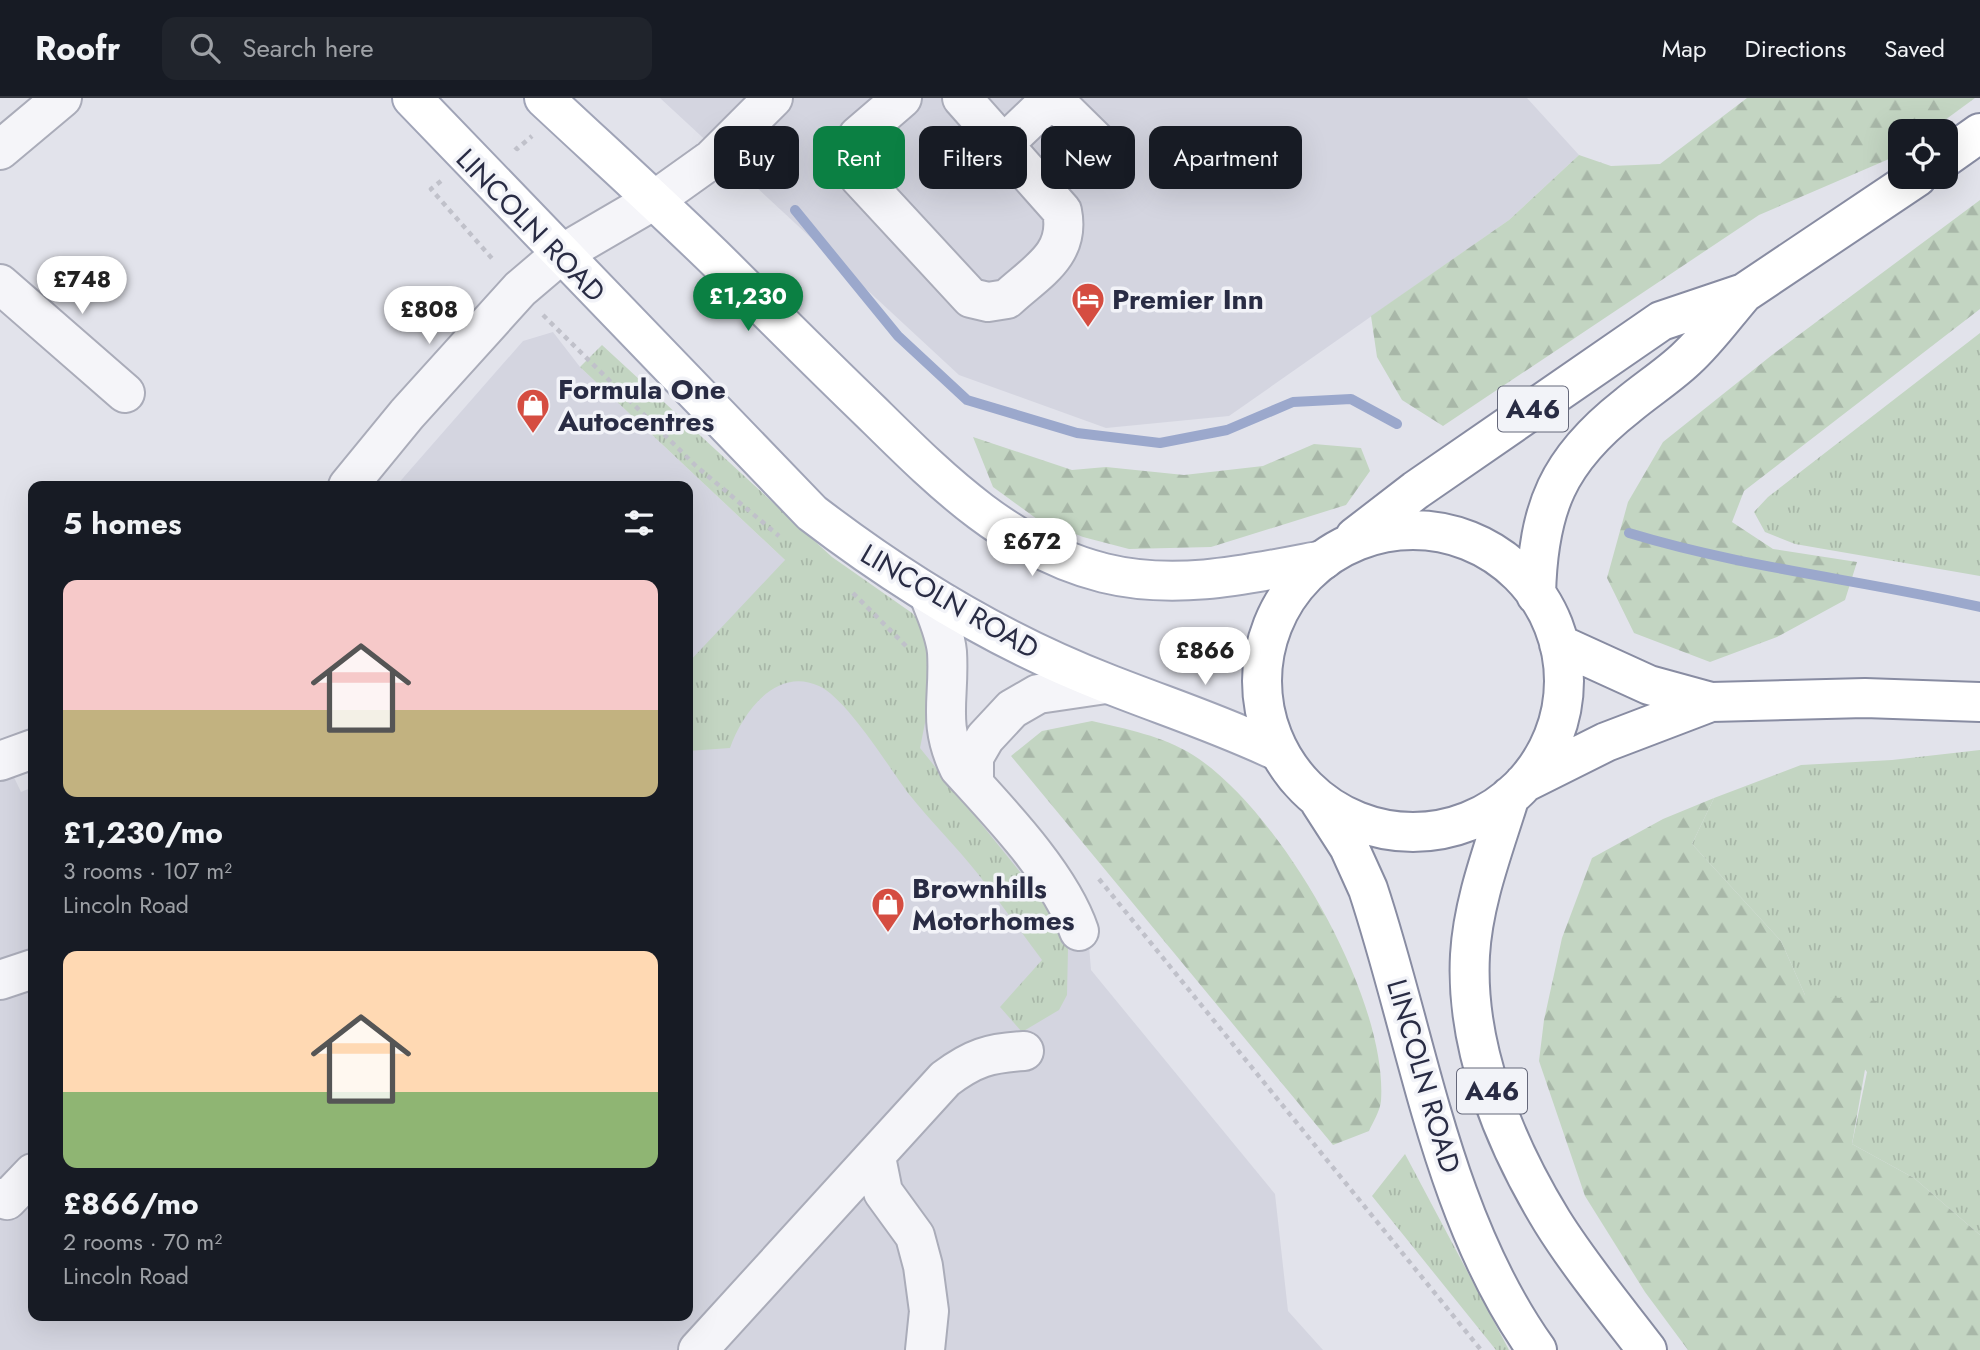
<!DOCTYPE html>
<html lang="en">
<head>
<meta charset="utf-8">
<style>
  :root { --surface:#171b24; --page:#20242c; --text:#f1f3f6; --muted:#9ea1a6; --line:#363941; --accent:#0b8043 }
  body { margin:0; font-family:Jost,sans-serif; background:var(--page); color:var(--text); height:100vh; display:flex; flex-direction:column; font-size:26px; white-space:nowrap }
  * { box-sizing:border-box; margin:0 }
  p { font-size:23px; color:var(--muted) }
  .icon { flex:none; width:38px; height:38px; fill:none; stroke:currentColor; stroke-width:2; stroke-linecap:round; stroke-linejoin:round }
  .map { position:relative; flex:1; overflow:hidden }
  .details { position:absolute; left:28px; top:383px; width:665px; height:840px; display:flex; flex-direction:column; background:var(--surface); border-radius:14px; box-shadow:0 7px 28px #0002 }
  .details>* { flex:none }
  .top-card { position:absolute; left:714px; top:28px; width:665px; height:63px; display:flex; gap:14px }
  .controls { position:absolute; left:1888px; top:21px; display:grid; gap:14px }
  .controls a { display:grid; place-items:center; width:70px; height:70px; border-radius:14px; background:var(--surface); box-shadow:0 7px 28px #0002; font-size:35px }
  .price { position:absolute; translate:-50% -60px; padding:0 16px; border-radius:24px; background:#fff; color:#222; font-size:23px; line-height:46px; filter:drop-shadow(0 2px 4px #0008) }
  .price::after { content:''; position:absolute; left:50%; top:42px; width:21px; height:16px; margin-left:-10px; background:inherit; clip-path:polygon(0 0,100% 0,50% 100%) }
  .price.current { background:var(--accent); color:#fff }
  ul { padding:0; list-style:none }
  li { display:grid; align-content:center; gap:14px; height:371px; padding:0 35px }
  li span { display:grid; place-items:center; height:217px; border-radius:14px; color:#555 }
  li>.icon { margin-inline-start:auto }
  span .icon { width:126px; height:126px; fill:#fffc; stroke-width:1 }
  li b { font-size:30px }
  h2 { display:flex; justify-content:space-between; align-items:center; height:84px; padding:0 35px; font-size:30px }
  .tag { padding:0 24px; border-radius:14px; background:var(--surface); box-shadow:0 7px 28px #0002; font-size:24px; line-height:63px }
  .tag.current { background:var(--accent); color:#fff }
  header { display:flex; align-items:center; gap:42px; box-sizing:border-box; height:98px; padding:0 35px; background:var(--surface); border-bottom:2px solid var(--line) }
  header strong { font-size:33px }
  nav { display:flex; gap:38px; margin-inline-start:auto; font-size:24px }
  .search { width:490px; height:63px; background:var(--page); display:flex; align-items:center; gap:18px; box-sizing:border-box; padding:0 24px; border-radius:14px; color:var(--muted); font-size:26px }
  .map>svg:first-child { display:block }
  .built { fill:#d4d5e0 }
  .grass { fill:url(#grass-tufts) }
  .forest { fill:url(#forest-firs) }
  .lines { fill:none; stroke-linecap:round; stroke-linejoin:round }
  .stream { stroke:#9ba8cc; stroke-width:10 }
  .minor-casing { stroke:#aaacb9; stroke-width:42 }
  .major-casing { stroke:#a0a4b7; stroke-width:42 }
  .highway-casing { stroke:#888ca2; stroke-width:42 }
  .path { stroke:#c0c1ca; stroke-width:4.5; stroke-dasharray:5 5; stroke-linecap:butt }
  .minor { stroke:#f5f5f9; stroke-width:38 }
  .major { stroke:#fff; stroke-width:38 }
  .highway { stroke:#fff; stroke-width:38 }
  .labels { text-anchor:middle; stroke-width:7; stroke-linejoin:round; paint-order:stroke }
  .shield { fill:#f2f3f8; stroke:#65687a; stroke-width:2 }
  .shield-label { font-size:26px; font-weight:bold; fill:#292c44 }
  .street-label { font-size:28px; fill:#292c44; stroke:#f2f3f8 }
  .poi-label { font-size:28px; font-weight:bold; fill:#292c44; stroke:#f2f3f8; text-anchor:start }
</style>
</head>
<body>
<header>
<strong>Roofr</strong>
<div class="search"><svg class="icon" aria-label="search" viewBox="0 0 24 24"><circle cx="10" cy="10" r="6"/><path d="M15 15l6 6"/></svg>Search here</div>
<nav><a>Map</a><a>Directions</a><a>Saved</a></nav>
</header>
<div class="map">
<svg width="1980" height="1252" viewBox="0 0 1980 1252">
  <defs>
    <pattern id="grass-tufts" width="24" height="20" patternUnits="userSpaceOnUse" patternTransform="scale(1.75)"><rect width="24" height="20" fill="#c3d5c2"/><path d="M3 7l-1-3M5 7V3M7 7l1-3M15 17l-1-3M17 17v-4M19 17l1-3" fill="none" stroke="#a8b7a8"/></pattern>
    <pattern id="forest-firs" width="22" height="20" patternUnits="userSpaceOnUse" patternTransform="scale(1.75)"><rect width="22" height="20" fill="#c3d5c2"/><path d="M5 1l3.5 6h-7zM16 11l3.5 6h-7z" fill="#a8b7a8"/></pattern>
  </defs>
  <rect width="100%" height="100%" fill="#e2e3eb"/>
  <path class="built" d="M660,0H1527L1579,57L1509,122L1229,318L1106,330L959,277Z
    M553,234L580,269L785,462L975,666L1085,799L1091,872L1275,1096L1288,1213L1323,1252H0V650L21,694L33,689V1218H688V388H396L523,243Z"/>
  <path class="grass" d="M1980,235V478L1795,446L1765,434L1754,414L1768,399Z
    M602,247L832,459L912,515L931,537V595L920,650L1053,815L1068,851L1067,897L1059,912L1022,934L1000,909L1042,862C1021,834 1000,804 978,776C956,748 930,723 908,695C888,668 847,601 819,588C776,568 742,615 730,650L688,653V565L785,462L580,269Z
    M1980,652V1137L1914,1080L1852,1046L1867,974L1805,897L1781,843L1692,746L1714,700L1801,667L1892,662Z
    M1405,1056L1509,1252H1496L1372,1098Z"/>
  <path class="forest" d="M1747,0H1975L1930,33H1900V55L1896,58L1759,117L1443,328L1402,302L1377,259L1371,218L1509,122L1579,57L1611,68L1660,66Z
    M1980,102V211L1744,393L1732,424L1773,451L1857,464L1845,502L1777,539L1710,564L1634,535L1607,480L1628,404L1663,344L1772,257Z
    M973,339L1072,372L1106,369L1184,377L1263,368L1314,346L1361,350L1370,373L1346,407L1211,449L1129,451L1083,439L1037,421L993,389Z
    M1092,623C1126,631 1163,638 1193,657C1280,712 1388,899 1381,1003C1380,1013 1373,1024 1369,1033L1333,1047L1011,658L1042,633Z
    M1714,700L1692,746L1781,843L1805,897L1877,903L1852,1046L1914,1080L1980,1137V1252H1688L1645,1194L1585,1098L1539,963L1544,922L1562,840L1592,760L1663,721Z"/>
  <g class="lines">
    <path class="stream" d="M795,112L898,238L967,302L1077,335L1160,345L1227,332L1293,304L1351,301L1397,326
      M1629,435C1744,470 1863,482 1980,509"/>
    <defs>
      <path id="minor" d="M902,0L858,38L850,53L859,79L971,200L988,204L1007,201C1036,174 1071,157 1062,113L962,0
        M1052,0L1114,61
        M1005,45L1052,0
        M0,52L62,0
        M0,186L125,295
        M348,388L407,316L520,191L560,157L656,101L712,61L773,0
        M929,497C936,516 945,534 947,554C950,601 937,624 959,670C1000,715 1060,777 1079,833
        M0,663L33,651
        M974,686V659L985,640L1012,611L1038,596L1106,586
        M0,882L33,871
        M876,1059L883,1094L915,1138L923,1168L929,1213L925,1252
        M0,1100L7,1102L33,1075
        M698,1252L945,981C973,960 989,955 1024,953"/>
      <path id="major" d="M412,0L812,415C902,484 1000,544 1106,585C1164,608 1223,627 1279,654
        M544,0C605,57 666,112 725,170C774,219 822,267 872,315C940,382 1008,451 1104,475C1177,493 1250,476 1323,462"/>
      <path id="highway" d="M1946,59L1980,35
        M1262 583a151 151 0 1 1 302 0a151 151 0 1 1-302 0Z
        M1355,439L1416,392L1661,223L1744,195L1917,79
        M1536,497C1538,410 1558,362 1627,308C1646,292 1668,278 1686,261C1707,242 1724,218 1743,196
        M1559,546L1649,587L1711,604L1865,600L1980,604
        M1524,685L1606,644L1711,604
        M1510,698C1494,750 1473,803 1470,857C1465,950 1505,1046 1552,1123C1580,1168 1615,1210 1647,1252
        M1320,704L1349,749L1368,791C1419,945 1441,1117 1537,1252"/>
    </defs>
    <use href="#minor" class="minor-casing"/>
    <use href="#major" class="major-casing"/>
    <use href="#highway" class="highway-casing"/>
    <path class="path" d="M515,49L517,51L532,38
      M441,83L431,91L495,164
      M543,217L696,368L779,438
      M853,495L906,548
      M1099,781L1481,1252"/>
    <use href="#minor" class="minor"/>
    <use href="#major" class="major"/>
    <use href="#highway" class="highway"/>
  </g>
  <defs>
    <symbol id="hotel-pin" viewBox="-11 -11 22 30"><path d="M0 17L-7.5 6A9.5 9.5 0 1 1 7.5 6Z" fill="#d54d41" stroke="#f2f3f8"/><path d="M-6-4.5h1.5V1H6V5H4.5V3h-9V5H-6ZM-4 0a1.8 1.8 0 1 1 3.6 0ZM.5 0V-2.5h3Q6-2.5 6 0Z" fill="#fff"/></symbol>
    <symbol id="shop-pin" viewBox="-11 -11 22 30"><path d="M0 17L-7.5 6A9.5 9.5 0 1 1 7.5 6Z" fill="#d54d41" stroke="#f2f3f8"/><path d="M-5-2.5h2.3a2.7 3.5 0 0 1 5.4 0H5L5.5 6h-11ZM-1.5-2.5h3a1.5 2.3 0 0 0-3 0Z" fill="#fff"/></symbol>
  </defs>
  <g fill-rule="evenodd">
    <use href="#hotel-pin" x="1069" y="182" width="38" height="52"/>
    <use href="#shop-pin" x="514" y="288" width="38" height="52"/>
    <use href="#shop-pin" x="869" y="787" width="38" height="52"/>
  </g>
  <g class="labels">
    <g class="shield">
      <rect x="1498" y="288.5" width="70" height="45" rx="5"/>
      <rect x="1457" y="970.5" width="70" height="45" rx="5"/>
    </g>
    <g class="shield-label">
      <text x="1533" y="320">A46</text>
      <text x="1492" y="1002">A46</text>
    </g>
    <g class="street-label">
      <text transform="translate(531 127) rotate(46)" y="10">LINCOLN ROAD</text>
      <text transform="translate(950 503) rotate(30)" y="10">LINCOLN ROAD</text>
      <text transform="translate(1424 978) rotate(74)" y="10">LINCOLN ROAD</text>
    </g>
    <g class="poi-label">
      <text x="1112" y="211">Premier Inn</text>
      <text x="558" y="301">Formula One<tspan x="558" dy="32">Autocentres</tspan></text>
      <text x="912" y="800">Brownhills<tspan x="912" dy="32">Motorhomes</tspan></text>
    </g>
  </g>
</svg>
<div class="controls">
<a><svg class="icon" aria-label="locate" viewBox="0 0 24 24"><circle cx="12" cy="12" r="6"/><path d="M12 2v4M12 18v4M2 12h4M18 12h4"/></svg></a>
</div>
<b class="price" style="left:82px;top:218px">£748</b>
<b class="price current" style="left:748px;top:235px">£1,230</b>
<b class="price" style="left:429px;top:248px">£808</b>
<b class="price" style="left:1032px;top:480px">£672</b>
<b class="price" style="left:1205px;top:589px">£866</b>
<div class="top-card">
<a class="tag">Buy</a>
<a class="tag current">Rent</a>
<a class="tag">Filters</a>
<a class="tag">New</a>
<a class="tag">Apartment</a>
</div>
<section class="details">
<h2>5 homes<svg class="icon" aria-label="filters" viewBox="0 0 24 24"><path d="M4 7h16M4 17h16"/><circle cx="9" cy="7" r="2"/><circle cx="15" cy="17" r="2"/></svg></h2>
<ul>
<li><span style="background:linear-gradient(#f6c9c9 60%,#c2b280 0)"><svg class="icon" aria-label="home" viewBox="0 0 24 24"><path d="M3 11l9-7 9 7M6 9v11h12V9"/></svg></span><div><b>£1,230/mo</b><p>3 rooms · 107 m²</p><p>Lincoln Road</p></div></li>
<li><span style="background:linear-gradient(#ffd9b3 65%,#8fb573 0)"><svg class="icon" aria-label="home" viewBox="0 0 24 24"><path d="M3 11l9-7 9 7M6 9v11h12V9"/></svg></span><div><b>£866/mo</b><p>2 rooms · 70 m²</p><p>Lincoln Road</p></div></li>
</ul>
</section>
</div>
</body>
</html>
